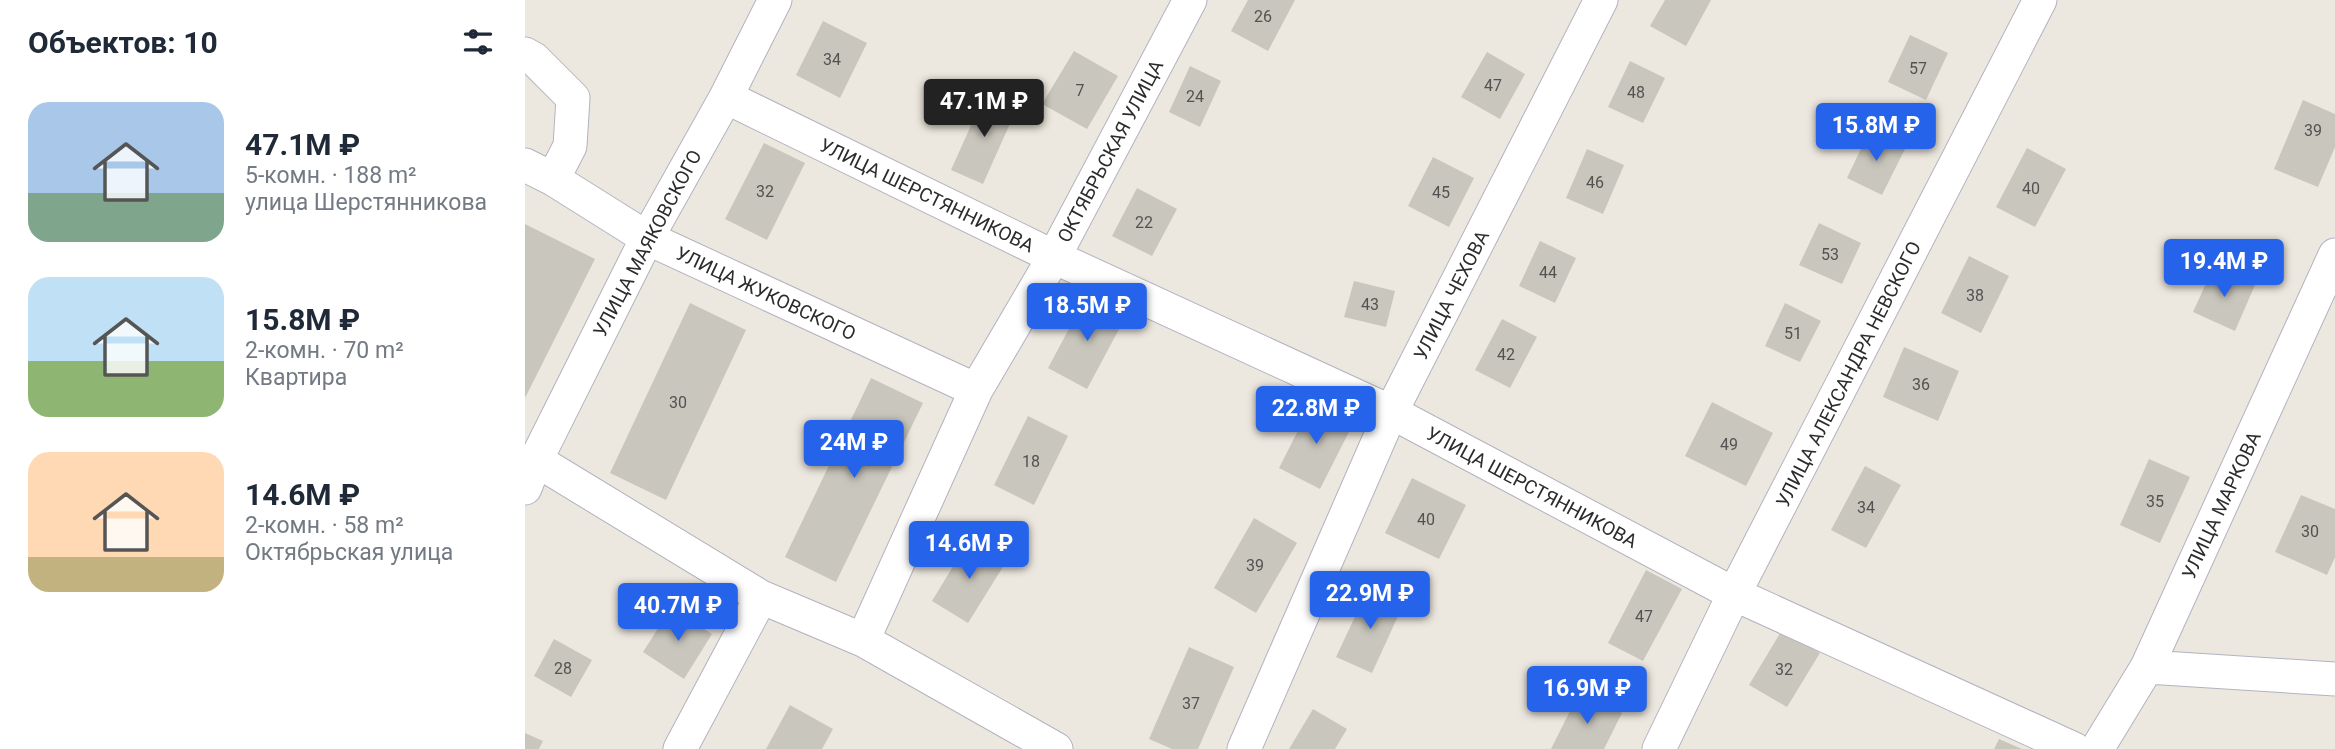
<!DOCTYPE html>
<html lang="ru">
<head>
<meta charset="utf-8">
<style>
  :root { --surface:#fff; --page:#f6f6f7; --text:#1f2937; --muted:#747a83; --accent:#2563eb }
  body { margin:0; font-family:Roboto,sans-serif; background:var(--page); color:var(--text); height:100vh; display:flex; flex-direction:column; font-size:26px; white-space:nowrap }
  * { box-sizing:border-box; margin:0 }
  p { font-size:23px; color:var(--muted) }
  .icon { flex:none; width:38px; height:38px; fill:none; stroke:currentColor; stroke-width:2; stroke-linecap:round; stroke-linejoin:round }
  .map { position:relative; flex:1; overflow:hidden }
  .sheet { display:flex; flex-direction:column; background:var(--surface); width:525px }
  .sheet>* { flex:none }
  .price { position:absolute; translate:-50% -60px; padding:0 16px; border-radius:7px; background:var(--accent); color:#fff; font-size:23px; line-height:46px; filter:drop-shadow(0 2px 4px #0008) }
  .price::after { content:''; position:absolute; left:50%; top:42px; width:21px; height:16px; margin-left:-10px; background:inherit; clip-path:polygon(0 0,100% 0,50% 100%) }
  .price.on { background:#222; color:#fff }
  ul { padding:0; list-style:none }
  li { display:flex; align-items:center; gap:21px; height:175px; padding:0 28px }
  li span { display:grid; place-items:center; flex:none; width:196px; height:140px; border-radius:21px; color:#555 }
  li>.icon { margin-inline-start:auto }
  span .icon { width:84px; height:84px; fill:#fffc; stroke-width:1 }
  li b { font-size:30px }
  h2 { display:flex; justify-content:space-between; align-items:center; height:84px; padding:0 28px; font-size:30px }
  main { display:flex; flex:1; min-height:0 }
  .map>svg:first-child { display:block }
  .building { fill:#c9c6bd }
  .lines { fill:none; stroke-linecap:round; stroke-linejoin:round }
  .minor-casing { stroke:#b2b3bf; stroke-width:35 }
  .minor { stroke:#fff; stroke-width:33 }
  .labels { text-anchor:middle; stroke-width:6; stroke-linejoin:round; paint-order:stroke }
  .number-label { font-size:16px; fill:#535250 }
  .street-label { font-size:19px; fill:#2c2c2c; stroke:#fff }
</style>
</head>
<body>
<main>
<section class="sheet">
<h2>Объектов: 10<svg class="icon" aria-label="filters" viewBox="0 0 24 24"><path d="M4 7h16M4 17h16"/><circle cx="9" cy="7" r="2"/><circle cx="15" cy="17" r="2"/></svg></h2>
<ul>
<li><span style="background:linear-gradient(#a9c7e8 65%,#7fa58c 0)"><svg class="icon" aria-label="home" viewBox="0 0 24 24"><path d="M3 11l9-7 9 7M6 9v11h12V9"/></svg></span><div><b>47.1M ₽</b><p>5-комн. · 188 m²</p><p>улица Шерстянникова</p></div></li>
<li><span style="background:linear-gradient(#bfe0f5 60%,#8fb573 0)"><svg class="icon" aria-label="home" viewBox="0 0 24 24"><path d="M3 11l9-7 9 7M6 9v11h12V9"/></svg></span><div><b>15.8M ₽</b><p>2-комн. · 70 m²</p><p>Квартира</p></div></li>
<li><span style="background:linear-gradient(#ffd9b3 75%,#c2b280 0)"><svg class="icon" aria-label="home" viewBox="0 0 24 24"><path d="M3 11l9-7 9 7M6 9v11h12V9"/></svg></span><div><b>14.6M ₽</b><p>2-комн. · 58 m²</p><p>Октябрьская улица</p></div></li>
</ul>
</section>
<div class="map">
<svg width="1810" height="749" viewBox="0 0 1810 749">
  <rect width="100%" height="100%" fill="#ede8df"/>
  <path class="building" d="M723,0H770L743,51L706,31Z
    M1140,0H1186L1161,46L1125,26Z
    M298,21L342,43L315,98L271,75Z
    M1385,35L1423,53L1401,100L1363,82Z
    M549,51L593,76L562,129L517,104Z
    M962,52L1000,74L975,119L936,97Z
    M1105,61L1140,78L1118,123L1083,107Z
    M665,66L696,81L675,127L644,112Z
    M460,94L492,108L458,184L426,170Z
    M1778,100L1810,114V147L1793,187L1749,169Z
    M1344,132L1380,149L1357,195L1322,178Z
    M239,143L280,163L242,240L200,219Z
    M1502,148L1541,169L1510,227L1471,207Z
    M1062,149L1099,165L1078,214L1041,198Z
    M908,157L949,178L924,227L883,206Z
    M612,188L652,209L627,256L587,236Z
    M1294,223L1336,243L1317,284L1274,265Z
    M0,224L70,259L0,398Z
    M1015,241L1051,258L1030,303L994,286Z
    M1444,256L1484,276L1456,333L1416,313Z
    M1689,266L1730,285L1710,331L1668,312Z
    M829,281L870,291L861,327L819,317Z
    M561,297L600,318L562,389L523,368Z
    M165,303L221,330L141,500L85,473Z
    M1260,303L1296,321L1275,362L1240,346Z
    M977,319L1012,337L985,388L950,370Z
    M1379,347L1434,371L1413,421L1358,397Z
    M346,378L398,403L311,582L260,557Z
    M1187,402L1248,433L1221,486L1160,456Z
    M787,403L828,424L795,489L754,468Z
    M503,416L543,436L509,505L469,485Z
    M1624,459L1665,477L1635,543L1595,525Z
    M1340,466L1376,485L1341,548L1306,530Z
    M887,478L941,505L914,559L860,533Z
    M1776,495L1810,509V557L1802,575L1750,552Z
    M729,518L772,543L731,613L689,588Z
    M444,540L481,562L443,623L407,601Z
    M1121,570L1157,589L1118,661L1083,643Z
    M843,589L878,605L847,673L811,657Z
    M146,608L187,634L159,679L118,652Z
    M1257,630L1295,653L1262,707L1224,685Z
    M29,639L67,660L46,697L9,676Z
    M664,647L709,667L673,749H647L624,739Z
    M1054,693L1097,713L1079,749H1026Z
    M265,705L308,729L297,749H241Z
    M788,709L822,729L810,749H764Z
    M0,733L18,741L14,749H0Z
    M1474,739L1497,749H1469Z"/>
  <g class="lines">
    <defs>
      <path id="minor" d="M0,54L9,59L48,98L45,146L28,179
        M201,97L529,257L866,412L1209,594L1549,749
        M0,165L28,179L122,238L451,390
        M11,460L236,597L338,640L531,749
        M0,488L11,460L122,238L201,97L250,0
        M338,640L451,390L529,257L665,0
        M1622,667L1810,679
        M155,749L236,597
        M719,749L866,412L1076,0
        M1134,749L1209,594L1515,0
        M1572,749L1622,667L1810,255"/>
    </defs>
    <use href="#minor" class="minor-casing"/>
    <use href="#minor" class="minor"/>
  </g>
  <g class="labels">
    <g class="number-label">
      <text x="738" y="22">26</text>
      <text x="307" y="65">34</text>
      <text x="1393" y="74">57</text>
      <text x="968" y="91">47</text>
      <text x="555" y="96">7</text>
      <text x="1111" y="98">48</text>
      <text x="670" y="102">24</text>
      <text x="1788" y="136">39</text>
      <text x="1070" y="188">46</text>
      <text x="1506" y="194">40</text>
      <text x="240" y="197">32</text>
      <text x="916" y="198">45</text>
      <text x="619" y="228">22</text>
      <text x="1305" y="260">53</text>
      <text x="1023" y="278">44</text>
      <text x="1450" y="301">38</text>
      <text x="845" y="310">43</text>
      <text x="1268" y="339">51</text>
      <text x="981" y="360">42</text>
      <text x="1396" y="390">36</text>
      <text x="153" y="408">30</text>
      <text x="1204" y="450">49</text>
      <text x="506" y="467">18</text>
      <text x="1630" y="507">35</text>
      <text x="1341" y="513">34</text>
      <text x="901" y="525">40</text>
      <text x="1785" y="537">30</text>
      <text x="730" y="571">39</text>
      <text x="1119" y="622">47</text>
      <text x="38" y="674">28</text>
      <text x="1259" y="675">32</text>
      <text x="666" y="709">37</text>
    </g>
    <g class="street-label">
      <text transform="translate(585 151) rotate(-62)" y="7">ОКТЯБРЬСКАЯ УЛИЦА</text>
      <text transform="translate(402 195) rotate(26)" y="7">УЛИЦА ШЕРСТЯННИКОВА</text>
      <text transform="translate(122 243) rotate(-62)" y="7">УЛИЦА МАЯКОВСКОГО</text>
      <text transform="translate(241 293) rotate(25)" y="7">УЛИЦА ЖУКОВСКОГО</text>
      <text transform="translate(926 295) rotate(-63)" y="7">УЛИЦА ЧЕХОВА</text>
      <text transform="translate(1323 374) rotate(-63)" y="7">УЛИЦА АЛЕКСАНДРА НЕВСКОГО</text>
      <text transform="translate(1007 487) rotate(28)" y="7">УЛИЦА ШЕРСТЯННИКОВА</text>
      <text transform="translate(1696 505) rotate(-65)" y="7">УЛИЦА МАРКОВА</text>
    </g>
  </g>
</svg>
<b class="price on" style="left:459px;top:139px">47.1M ₽</b>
<b class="price" style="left:1351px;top:163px">15.8M ₽</b>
<b class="price" style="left:1699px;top:299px">19.4M ₽</b>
<b class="price" style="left:562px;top:343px">18.5M ₽</b>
<b class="price" style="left:791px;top:446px">22.8M ₽</b>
<b class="price" style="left:329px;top:480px">24M ₽</b>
<b class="price" style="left:444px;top:581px">14.6M ₽</b>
<b class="price" style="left:845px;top:631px">22.9M ₽</b>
<b class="price" style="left:153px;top:643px">40.7M ₽</b>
<b class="price" style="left:1062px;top:726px">16.9M ₽</b>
</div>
</main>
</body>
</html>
